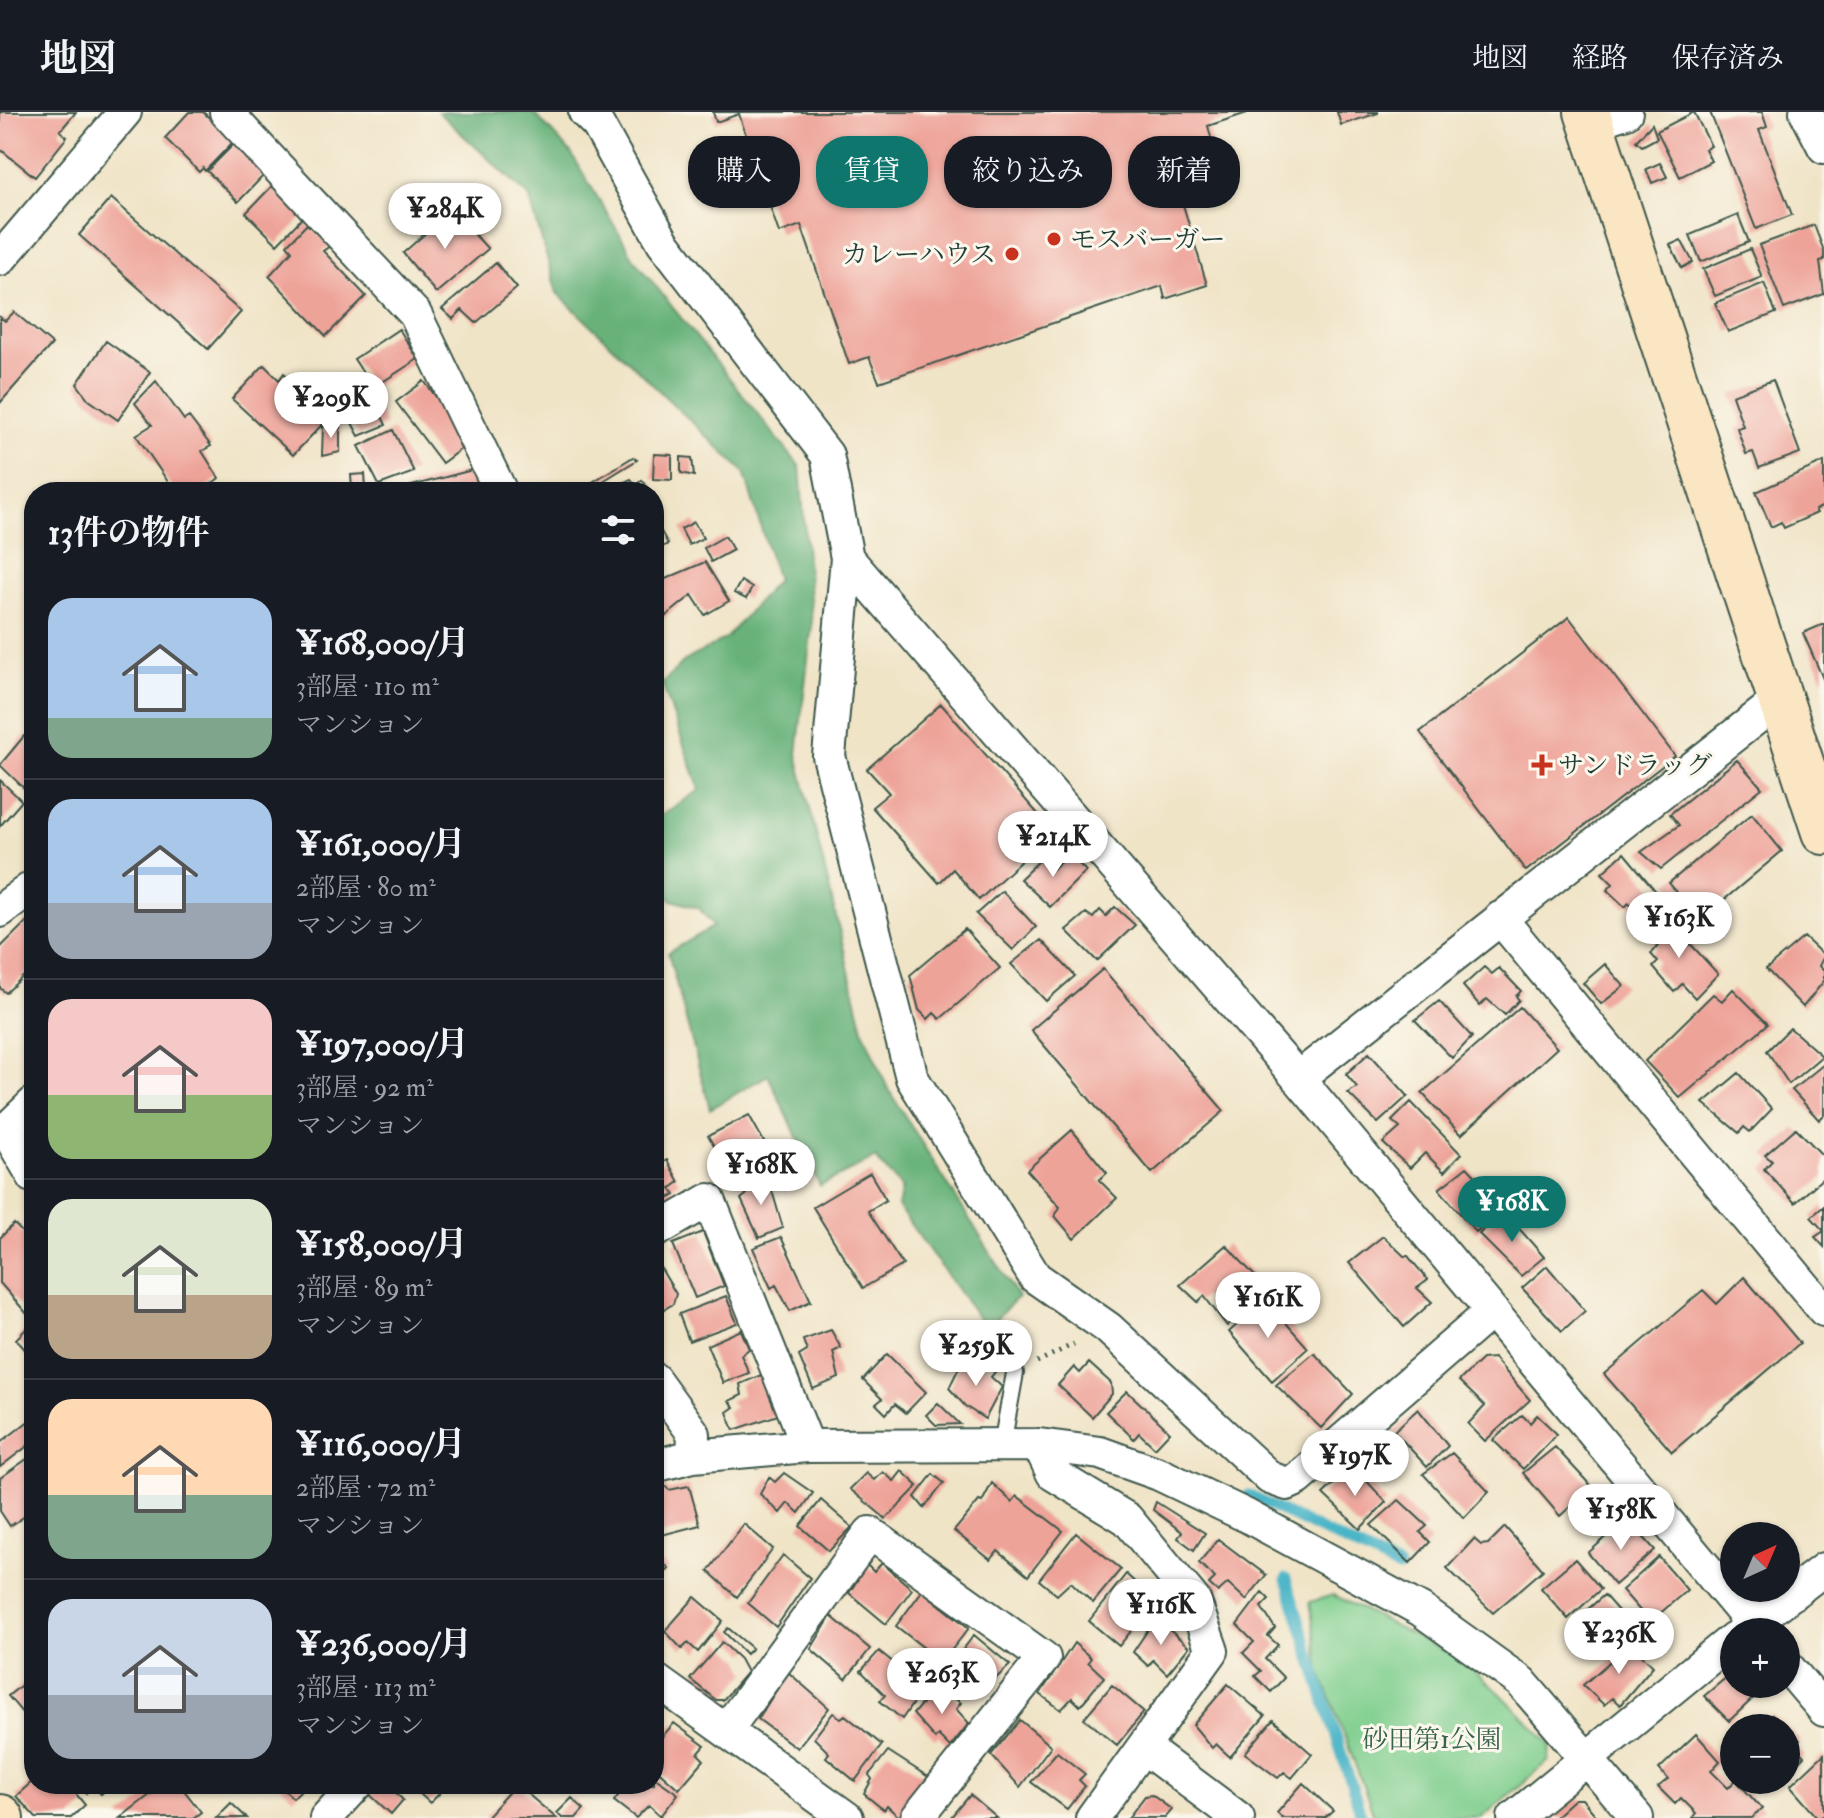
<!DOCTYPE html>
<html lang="ja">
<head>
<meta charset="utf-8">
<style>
  :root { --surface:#171b24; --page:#20242c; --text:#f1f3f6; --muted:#9ea1a6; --line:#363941; --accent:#0f766e }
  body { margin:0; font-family:"IM FELL Double Pica","Noto Serif JP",serif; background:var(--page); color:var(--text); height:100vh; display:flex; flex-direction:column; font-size:30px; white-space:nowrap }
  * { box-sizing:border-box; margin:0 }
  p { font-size:26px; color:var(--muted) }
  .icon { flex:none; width:44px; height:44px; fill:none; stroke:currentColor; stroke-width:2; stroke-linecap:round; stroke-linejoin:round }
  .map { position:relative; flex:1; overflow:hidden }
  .side { position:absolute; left:24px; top:370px; width:640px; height:1312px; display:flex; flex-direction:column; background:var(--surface); border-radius:32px; box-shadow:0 2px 6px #0004 }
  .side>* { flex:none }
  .top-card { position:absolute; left:688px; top:24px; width:760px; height:72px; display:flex; gap:16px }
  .needle { width:52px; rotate:44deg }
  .buttons { position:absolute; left:1720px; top:1410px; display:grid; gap:16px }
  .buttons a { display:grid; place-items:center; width:80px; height:80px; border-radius:50%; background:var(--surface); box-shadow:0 2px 6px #0004; font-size:40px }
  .price { position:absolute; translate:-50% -68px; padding:0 18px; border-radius:28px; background:#fff; color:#222; font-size:26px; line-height:52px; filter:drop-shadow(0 2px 4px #0008) }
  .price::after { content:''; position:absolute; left:50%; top:48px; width:24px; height:18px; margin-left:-12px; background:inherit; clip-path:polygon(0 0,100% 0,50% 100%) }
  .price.current { background:var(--accent); color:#fff }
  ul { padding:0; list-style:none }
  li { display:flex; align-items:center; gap:24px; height:200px; padding:0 24px }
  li+li { border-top:2px solid var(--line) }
  li span { display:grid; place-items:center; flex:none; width:224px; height:160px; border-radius:24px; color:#555 }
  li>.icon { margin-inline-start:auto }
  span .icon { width:96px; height:96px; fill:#fffc; stroke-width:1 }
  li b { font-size:34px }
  h2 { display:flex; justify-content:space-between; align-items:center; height:96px; padding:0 24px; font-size:34px }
  .pill { padding:0 28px; border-radius:32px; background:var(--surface); box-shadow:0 2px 6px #0004; font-size:28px; line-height:72px }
  .pill.current { background:var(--accent); color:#fff }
  header { display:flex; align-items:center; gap:48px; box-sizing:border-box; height:112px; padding:0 40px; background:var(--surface); border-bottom:2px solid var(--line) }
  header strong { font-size:38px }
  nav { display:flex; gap:44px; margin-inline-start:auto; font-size:28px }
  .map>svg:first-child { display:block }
  .green { fill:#80cf8f; stroke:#508662; stroke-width:2 }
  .forest { fill:#68b27a; stroke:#447857; stroke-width:2 }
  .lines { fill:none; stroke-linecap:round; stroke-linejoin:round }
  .stream { stroke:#4bb5c8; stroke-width:11 }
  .building { fill:#eea399 }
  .lane-casing { stroke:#3e564a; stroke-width:20 }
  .street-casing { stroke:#3e564a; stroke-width:36 }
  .secondary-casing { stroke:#3e564a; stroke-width:48 }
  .path { stroke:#3e564a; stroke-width:5; stroke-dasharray:2 6; stroke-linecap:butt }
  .lane { stroke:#fff; stroke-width:16 }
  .street { stroke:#fff; stroke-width:32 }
  .secondary { stroke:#fbe6c4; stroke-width:44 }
  .poi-dot { fill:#c8321e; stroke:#fbf7ec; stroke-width:3 }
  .labels { text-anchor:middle; stroke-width:6; stroke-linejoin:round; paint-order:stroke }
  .poi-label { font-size:26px; fill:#1f3d34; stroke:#fbf7ec; text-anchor:start }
  .park-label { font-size:26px; fill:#37624b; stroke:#fbf7ec }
</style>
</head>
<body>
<header>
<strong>地図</strong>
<nav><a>地図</a><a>経路</a><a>保存済み</a></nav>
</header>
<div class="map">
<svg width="1824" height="1706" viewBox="0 0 1824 1706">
  <rect width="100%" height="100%" fill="#fbf7ec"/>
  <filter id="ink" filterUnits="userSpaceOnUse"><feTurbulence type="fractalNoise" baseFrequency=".0125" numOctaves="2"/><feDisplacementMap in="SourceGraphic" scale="16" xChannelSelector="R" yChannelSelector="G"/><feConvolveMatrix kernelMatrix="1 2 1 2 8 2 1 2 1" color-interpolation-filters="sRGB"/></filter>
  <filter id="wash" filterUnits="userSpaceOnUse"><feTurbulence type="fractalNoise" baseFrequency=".006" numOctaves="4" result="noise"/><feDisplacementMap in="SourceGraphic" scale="32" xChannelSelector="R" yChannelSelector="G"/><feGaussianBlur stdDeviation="1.8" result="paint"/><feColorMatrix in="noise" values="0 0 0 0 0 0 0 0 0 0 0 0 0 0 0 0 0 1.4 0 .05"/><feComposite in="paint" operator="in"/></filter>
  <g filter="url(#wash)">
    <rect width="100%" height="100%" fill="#f0e4c7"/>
    <path class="green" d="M1333,1483L1457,1545L1498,1579L1550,1632L1549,1649L1481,1706H1375L1320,1558L1310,1490Z"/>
    <path class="forest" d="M438,0H533L571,41L635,148L800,355L812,513L797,642L864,921L888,977L1018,1185L986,1217L898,1095L902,1076L875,1046L820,1074L768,963L710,997L668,841L714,814L699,796L672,788L654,768V708L700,678L662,572L683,550L726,526L777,468L744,360L557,181L529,84Z"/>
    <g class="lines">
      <path class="stream" d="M1248,1383L1399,1456
        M1286,1467L1362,1706"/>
    </g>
    <g id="blocks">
      <path class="building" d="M0,0H76L60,19L67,25L35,65L0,37Z
        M189,0H203L234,29L205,59L203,56L199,60L165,26Z
        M713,0H1247V1L1208,14L1214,37L1184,48L1189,61L1175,66L1207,173L1165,187L1162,174L879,270L869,245L849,252L801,113L779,121L739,2L716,10Z
        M1337,0H1378V1L1341,13Z
        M1694,0L1711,34L1705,37L1711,49L1680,65L1657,19Z
        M1710,0H1762L1767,15L1759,18L1792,103L1756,117Z
        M1652,12L1657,26L1642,34L1636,29Z
        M235,31L266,61L238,90L207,59Z
        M1660,51L1667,65L1652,71L1646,57Z
        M272,74L304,104L277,132L246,101Z
        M111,86L241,200L208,237L79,123Z
        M452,98L488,137L436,181L403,141Z
        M1738,103L1749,130L1701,150L1690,123Z
        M307,112L330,134L323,139L366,184L326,224L269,164L292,139L287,133Z
        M1814,113L1824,139V148L1820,149L1824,182L1784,197L1759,133Z
        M1681,128L1693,150L1682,156L1670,133Z
        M1750,137L1762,165L1715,184L1703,157Z
        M496,151L517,176L476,211L462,198L453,207L442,197Z
        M1764,171L1776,201L1728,220L1715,191Z
        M14,200L52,232L0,291V205L5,209Z
        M399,217L418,247L373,276L354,247Z
        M106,229L150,260L118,308L89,288L77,272Z
        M264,253L279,268L284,261L301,278L309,270L337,297L293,343L232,287Z
        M1773,268L1800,341L1759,356L1753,340L1746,342L1737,316L1743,314L1732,283Z
        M156,269L184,308L189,305L211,334L202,339L219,366L201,380H175L136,323L152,313L135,291Z
        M424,269L470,330L442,351L396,290Z
        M378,296L386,313L359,324L350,307Z
        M323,314L340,315V340L322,344Z
        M393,318L414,360L379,373L359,334Z
        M654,342L672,343V368L653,367Z
        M633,345L637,348L590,377L586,374Z
        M681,345L692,346L694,364L681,361Z
        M1824,350V394L1815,398L1817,401L1784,416L1781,410L1771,415L1756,380Z
        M480,356L487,380L400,377Z
        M365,362L366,376L352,377L351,363Z
        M631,367L636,373L642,368L650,380H603Z
        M654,407L668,432L654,439Z
        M694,410L703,426L689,433L681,417Z
        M725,424L733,438L711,450L704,436Z
        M705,450L729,489L705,503L692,483L654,514V469L656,471Z
        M741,469L752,476L746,487L734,481Z
        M1569,505L1675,644L1526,759L1420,620Z
        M1824,512V569L1803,521Z
        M941,592L1053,719L979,788L953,757L939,771L872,695L889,681L867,657Z
        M24,624L34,634V686L0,653Z
        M1737,648L1762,676L1661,757L1641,740L1679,713L1670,702Z
        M0,668L22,689L0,714Z
        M1752,702L1782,739L1700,808L1669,771Z
        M1068,741L1086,759L1050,795L1020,767L1042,746L1053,757Z
        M1624,741L1659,783L1638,800L1629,791L1625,795L1607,778L1613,772L1602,761Z
        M1002,779L1036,815L1013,838L976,802Z
        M1115,795L1135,813L1097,849L1066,818L1086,801L1093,806L1100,798L1106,804Z
        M32,804L34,854L6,881L0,876V836Z
        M1665,804L1718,862L1695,886L1682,872L1674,880L1653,855L1658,850L1651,842L1658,834L1645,821Z
        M965,817L1000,856L940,907L934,901L928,907L919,898L910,863Z
        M1804,825L1824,844L1819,854L1824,859V869L1803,895L1766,857Z
        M1041,828L1075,864L1046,889L1011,852Z
        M1605,852L1624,874L1601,892L1583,871Z
        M1484,855L1492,862L1499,856L1521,879L1516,884L1519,888L1505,903L1487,887L1480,894L1463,874Z
        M1103,857L1224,999L1152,1061L1031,918Z
        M1733,877L1768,912L1680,986L1645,949L1713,882L1722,889Z
        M1439,889L1472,925L1452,946L1415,908Z
        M1520,895L1557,936L1461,1023L1422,981Z
        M1790,916L1822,944L1789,972L1767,939Z
        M1369,941L1408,984L1378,1011L1348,981L1357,975L1346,962Z
        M1824,952V1003L1819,1008L1792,978Z
        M1739,961L1772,997L1750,1020L1744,1015L1739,1021L1703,991Z
        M1411,990L1461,1042L1444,1060L1425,1041L1410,1056L1383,1031L1400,1016L1392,1009Z
        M749,1003L764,1030L727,1056L708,1024Z
        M1796,1016L1824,1045V1065L1795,1091L1764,1057L1772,1049L1765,1043Z
        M1072,1018L1107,1061L1099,1068L1117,1086L1074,1127L1055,1104L1060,1095L1027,1058Z
        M667,1048L679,1070L671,1076L675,1083L654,1094V1055Z
        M1467,1055L1505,1095L1476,1120L1439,1077Z
        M870,1061L886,1088L868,1099L903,1153L863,1176L813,1095Z
        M761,1064L770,1072L783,1116L759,1126L741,1087L746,1083L742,1071Z
        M1824,1094V1135L1815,1125L1824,1119L1811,1105Z
        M1504,1099L1544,1145L1521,1164L1479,1122Z
        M14,1112L23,1121L27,1117L34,1129V1197L28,1203L0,1171V1126Z
        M703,1120L724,1174L695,1186L673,1132Z
        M1383,1124L1404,1144H1408L1428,1168L1417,1176L1432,1190L1404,1215L1349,1151Z
        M781,1125L811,1189L790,1199L776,1173L771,1176L753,1136Z
        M1226,1133L1267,1177L1227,1214L1204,1184L1198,1190L1180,1173Z
        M654,1145L676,1182L673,1192L654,1203Z
        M1547,1154L1585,1199L1562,1219L1522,1176Z
        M1744,1165L1800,1231L1672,1340L1604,1262L1703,1178L1717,1192Z
        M726,1184L737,1211L689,1229L679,1202Z
        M1265,1187L1308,1236L1272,1269L1229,1220Z
        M34,1209V1248L16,1227Z
        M741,1218L749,1237L741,1243L749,1261L723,1271L707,1233Z
        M831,1218L841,1236L833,1240L839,1266L813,1277L799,1244L807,1239L803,1228Z
        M1314,1241L1353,1282L1321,1316L1276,1273Z
        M887,1242L926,1280L906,1301L895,1292L886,1302L876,1292L882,1287L863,1268Z
        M964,1245L977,1258L982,1252L995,1260L991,1265L1002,1275L985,1307L965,1294L949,1276Z
        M1494,1246L1530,1288L1485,1329L1468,1312L1485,1294L1459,1269L1482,1247Z
        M1089,1251L1111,1271L1112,1282L1092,1305L1058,1273L1074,1255L1080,1261Z
        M761,1263L781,1302L734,1318L727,1300L734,1295L729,1289L742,1283L740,1272Z
        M1127,1279L1170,1320L1155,1336L1139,1321L1134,1327L1106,1300Z
        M938,1291L960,1312L936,1313L926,1303Z
        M1418,1297L1448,1334L1427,1355L1394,1319Z
        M1522,1303L1530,1311L1537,1303L1557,1322L1523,1357L1493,1328Z
        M34,1305V1329L0,1355V1331Z
        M1555,1335L1592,1375L1560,1404L1523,1361Z
        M1452,1341L1489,1380L1464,1406L1423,1362Z
        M34,1342V1398L10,1414L0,1399V1366Z
        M1353,1354L1386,1390L1360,1417L1323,1382Z
        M902,1359L918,1374L886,1407L850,1377L866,1361L874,1368L883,1360L894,1369Z
        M784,1361L813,1381L799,1401L788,1391L780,1401L760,1382L769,1365L775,1370Z
        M933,1362L944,1371L924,1396L915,1385Z
        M992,1371L1012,1390L1017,1384L1063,1419L1028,1464L998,1439L991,1448L954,1419L979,1389L982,1390Z
        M665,1374L669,1378L689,1374L700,1413L654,1425V1378Z
        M821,1388L852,1415L829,1439L800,1414Z
        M1399,1388L1427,1414L1420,1420L1430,1430L1410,1451L1371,1413Z
        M1156,1390L1205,1421L1194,1438L1178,1426L1182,1420L1153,1398Z
        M1627,1407L1655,1438L1615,1473L1588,1441Z
        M744,1412L773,1437L737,1485L708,1459Z
        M1505,1415L1543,1458L1493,1501L1447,1456L1474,1427L1481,1433L1488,1432Z
        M1076,1421L1121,1457L1093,1491L1071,1470L1057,1483L1039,1468Z
        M1218,1427L1266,1463L1246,1488L1228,1471L1218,1480L1209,1472L1215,1466L1199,1451Z
        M783,1443L810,1466L776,1515L748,1491Z
        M654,1444L669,1456L654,1472Z
        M1659,1445L1687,1478L1650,1510L1622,1478Z
        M1575,1447L1601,1477L1568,1507L1541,1476Z
        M882,1451L912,1477L886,1512L849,1481L867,1453L874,1460Z
        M1126,1462L1142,1477L1128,1498L1139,1509L1119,1534L1089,1509Z
        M922,1479L969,1516L942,1550L896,1514Z
        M1262,1480L1269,1487L1261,1495L1275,1516L1268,1524L1278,1533L1265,1547L1284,1566L1271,1580L1255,1564L1261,1559L1243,1541L1254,1530L1237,1513Z
        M1604,1483L1634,1517L1611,1538L1578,1506Z
        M695,1485L723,1509L698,1540L688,1531L682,1537L665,1519Z
        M831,1504L870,1537L846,1567L811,1537Z
        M1156,1506L1189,1535L1167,1562L1153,1548L1148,1554L1133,1540Z
        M728,1516L752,1536L746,1542L724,1520Z
        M974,1523L1010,1553L989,1573L979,1564L974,1570L953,1551Z
        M722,1530L740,1547L747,1560L723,1588H716L690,1567Z
        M1074,1531L1091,1546L1088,1550L1104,1565L1080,1594L1072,1586L1061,1598L1040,1582Z
        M1630,1532L1653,1554L1620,1593L1612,1586L1604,1593L1583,1573Z
        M879,1539L924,1575L902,1607L880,1589L885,1583L861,1559Z
        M1734,1559V1572H1761L1765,1575L1729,1609L1704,1584Z
        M788,1560L829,1596L797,1636L758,1607Z
        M34,1563V1615L8,1584Z
        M1228,1572L1265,1604L1230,1645L1216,1632L1212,1636L1193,1613Z
        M937,1573L961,1591L956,1597L969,1611L950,1635L938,1623L935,1627L913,1602Z
        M1112,1573L1144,1600L1117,1633L1084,1606Z
        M833,1601L841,1606L845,1603L882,1633L855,1669L826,1645L829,1641L814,1626Z
        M1772,1603L1800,1628L1795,1634L1804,1644L1786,1663V1616H1759Z
        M1020,1608L1051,1634L1020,1675L991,1643Z
        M1273,1608L1312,1642L1292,1666L1284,1660L1278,1666L1245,1641Z
        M674,1611L705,1634L698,1642L704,1648L679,1677L654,1655V1634Z
        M1696,1622L1720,1649L1711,1659L1728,1676L1736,1668L1762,1697L1751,1706H1692L1696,1701L1681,1686L1675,1692L1658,1675L1668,1667L1659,1657Z
        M888,1639L930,1666L899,1705L887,1694L884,1698L864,1682L872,1667L869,1663Z
        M1057,1640L1085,1662L1079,1668L1085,1674L1067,1697L1031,1670Z
        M1824,1642V1702L1818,1706L1790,1674Z
        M654,1665L678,1682L661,1704L649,1693L636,1706L614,1689L627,1672H654Z
        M34,1668V1672H68L85,1693L71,1706H36L16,1684Z
        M1303,1671L1333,1699L1325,1706H1282L1277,1701Z
        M78,1672H112L101,1682L93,1674L86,1681Z
        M164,1672H179L201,1700L193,1706H120Z
        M278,1672H307L293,1686Z
        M377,1672H399L394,1679L403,1688L391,1702L368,1681Z
        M409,1672H449L430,1691Z
        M516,1672L556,1706H485Z
        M970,1683L997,1706H951Z
        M1152,1683L1172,1698L1165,1706H1128L1145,1684Z
        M572,1686L584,1697L576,1706H562L557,1701Z
        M1574,1687H1582L1598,1706H1553Z
        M231,1691L247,1706H216Z"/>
    </g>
  </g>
  <g filter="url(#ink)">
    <use href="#blocks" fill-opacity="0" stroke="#3e564a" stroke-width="2"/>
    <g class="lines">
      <defs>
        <path id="lane" d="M1002,1333L1015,1261"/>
        <path id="street" d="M226,0L415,202L501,380
          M585,0L598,13L663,130L827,343L847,446L829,644L912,966L1035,1165L1108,1216L1270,1366L1287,1372L1298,1367L1492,1199
          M1806,0L1824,35
          M1591,11L1626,0
          M0,147L125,0
          M847,446L1298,966L1759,1520
          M0,799L34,774
          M1500,806L1824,1198
          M1298,966L1779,588
          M34,991L6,1018L34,1065
          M654,1120L709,1088L808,1334
          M654,1267L694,1322L693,1344
          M1039,1333L1053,1362L1127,1407L1194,1488L1212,1539L1092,1706
          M654,1354L693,1344L808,1334L1039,1333L1100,1341L1159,1362L1247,1404L1421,1498L1521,1570L1637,1706
          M1742,1520L1824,1457
          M1786,1553L1824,1598
          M654,1567L847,1706
          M727,1617L870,1421L1044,1546L917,1706
          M1143,1635L1238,1706
          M326,1706L357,1672
          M1514,1706L1734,1526"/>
        <path id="secondary" d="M1587,0L1824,720
          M0,1705L1,1706"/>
      </defs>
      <use href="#lane" class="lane-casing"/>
      <use href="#street" class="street-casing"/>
      <use href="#secondary" class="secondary-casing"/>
      <path class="path" d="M1037,1250L1074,1232"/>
      <use href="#lane" class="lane"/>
      <use href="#street" class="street"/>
      <use href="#secondary" class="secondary"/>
    </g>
  </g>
  <g class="poi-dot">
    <circle cx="1054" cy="127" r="8"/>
    <circle cx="1012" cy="142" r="8"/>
    <path d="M1538 641h8v8h8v8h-8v8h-8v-8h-8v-8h8z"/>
  </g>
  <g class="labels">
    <g class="poi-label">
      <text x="1070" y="136">モスバーガー</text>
      <text x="996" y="151" text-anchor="end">カレーハウス</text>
      <text x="1558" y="662">サンドラッグ</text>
    </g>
    <g class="park-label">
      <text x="1432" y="1636">砂田第1公園</text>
    </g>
  </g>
</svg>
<div class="buttons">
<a><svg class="needle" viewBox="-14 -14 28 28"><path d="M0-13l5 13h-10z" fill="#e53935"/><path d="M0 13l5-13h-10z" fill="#9ea1a6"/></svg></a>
<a>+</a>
<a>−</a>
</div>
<b class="price" style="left:445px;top:139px">¥284K</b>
<b class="price" style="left:331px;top:328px">¥209K</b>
<b class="price" style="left:1053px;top:767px">¥214K</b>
<b class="price" style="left:1679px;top:848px">¥163K</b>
<b class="price" style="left:761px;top:1095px">¥168K</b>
<b class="price current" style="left:1512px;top:1132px">¥168K</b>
<b class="price" style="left:1268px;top:1228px">¥161K</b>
<b class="price" style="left:976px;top:1276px">¥259K</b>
<b class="price" style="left:1355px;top:1386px">¥197K</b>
<b class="price" style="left:1621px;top:1440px">¥158K</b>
<b class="price" style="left:1161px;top:1535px">¥116K</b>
<b class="price" style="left:1619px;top:1564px">¥236K</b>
<b class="price" style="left:942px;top:1604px">¥263K</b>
<div class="top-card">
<a class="pill">購入</a>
<a class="pill current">賃貸</a>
<a class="pill">絞り込み</a>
<a class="pill">新着</a>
</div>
<section class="side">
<h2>13件の物件<svg class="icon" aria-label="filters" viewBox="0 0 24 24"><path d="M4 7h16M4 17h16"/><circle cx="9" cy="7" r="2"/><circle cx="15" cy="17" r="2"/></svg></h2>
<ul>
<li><span style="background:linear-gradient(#a9c7e8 75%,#7fa58c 0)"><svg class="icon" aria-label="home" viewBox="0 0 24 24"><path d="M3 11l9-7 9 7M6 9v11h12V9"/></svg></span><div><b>¥168,000/月</b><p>3部屋 · 110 m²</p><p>マンション</p></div></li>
<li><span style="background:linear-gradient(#a9c7e8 65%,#9aa5b1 0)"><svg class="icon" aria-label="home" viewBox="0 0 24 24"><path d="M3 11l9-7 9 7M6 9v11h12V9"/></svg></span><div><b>¥161,000/月</b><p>2部屋 · 80 m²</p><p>マンション</p></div></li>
<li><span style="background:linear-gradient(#f6c9c9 60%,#8fb573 0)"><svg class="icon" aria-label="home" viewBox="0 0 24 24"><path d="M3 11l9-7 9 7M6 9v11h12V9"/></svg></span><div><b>¥197,000/月</b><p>3部屋 · 92 m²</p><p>マンション</p></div></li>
<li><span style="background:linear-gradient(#dfe7d0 60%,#b9a48a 0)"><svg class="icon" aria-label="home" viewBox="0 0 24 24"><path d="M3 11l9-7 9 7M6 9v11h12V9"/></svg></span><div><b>¥158,000/月</b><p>3部屋 · 89 m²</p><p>マンション</p></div></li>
<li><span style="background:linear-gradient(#ffd9b3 60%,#7fa58c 0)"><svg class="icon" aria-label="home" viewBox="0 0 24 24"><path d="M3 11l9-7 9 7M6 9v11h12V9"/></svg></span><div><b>¥116,000/月</b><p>2部屋 · 72 m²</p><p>マンション</p></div></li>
<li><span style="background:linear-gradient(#c9d6e8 60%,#9aa5b1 0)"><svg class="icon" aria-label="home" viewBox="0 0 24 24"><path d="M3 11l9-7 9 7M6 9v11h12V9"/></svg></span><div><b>¥236,000/月</b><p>3部屋 · 113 m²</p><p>マンション</p></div></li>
</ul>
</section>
</div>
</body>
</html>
